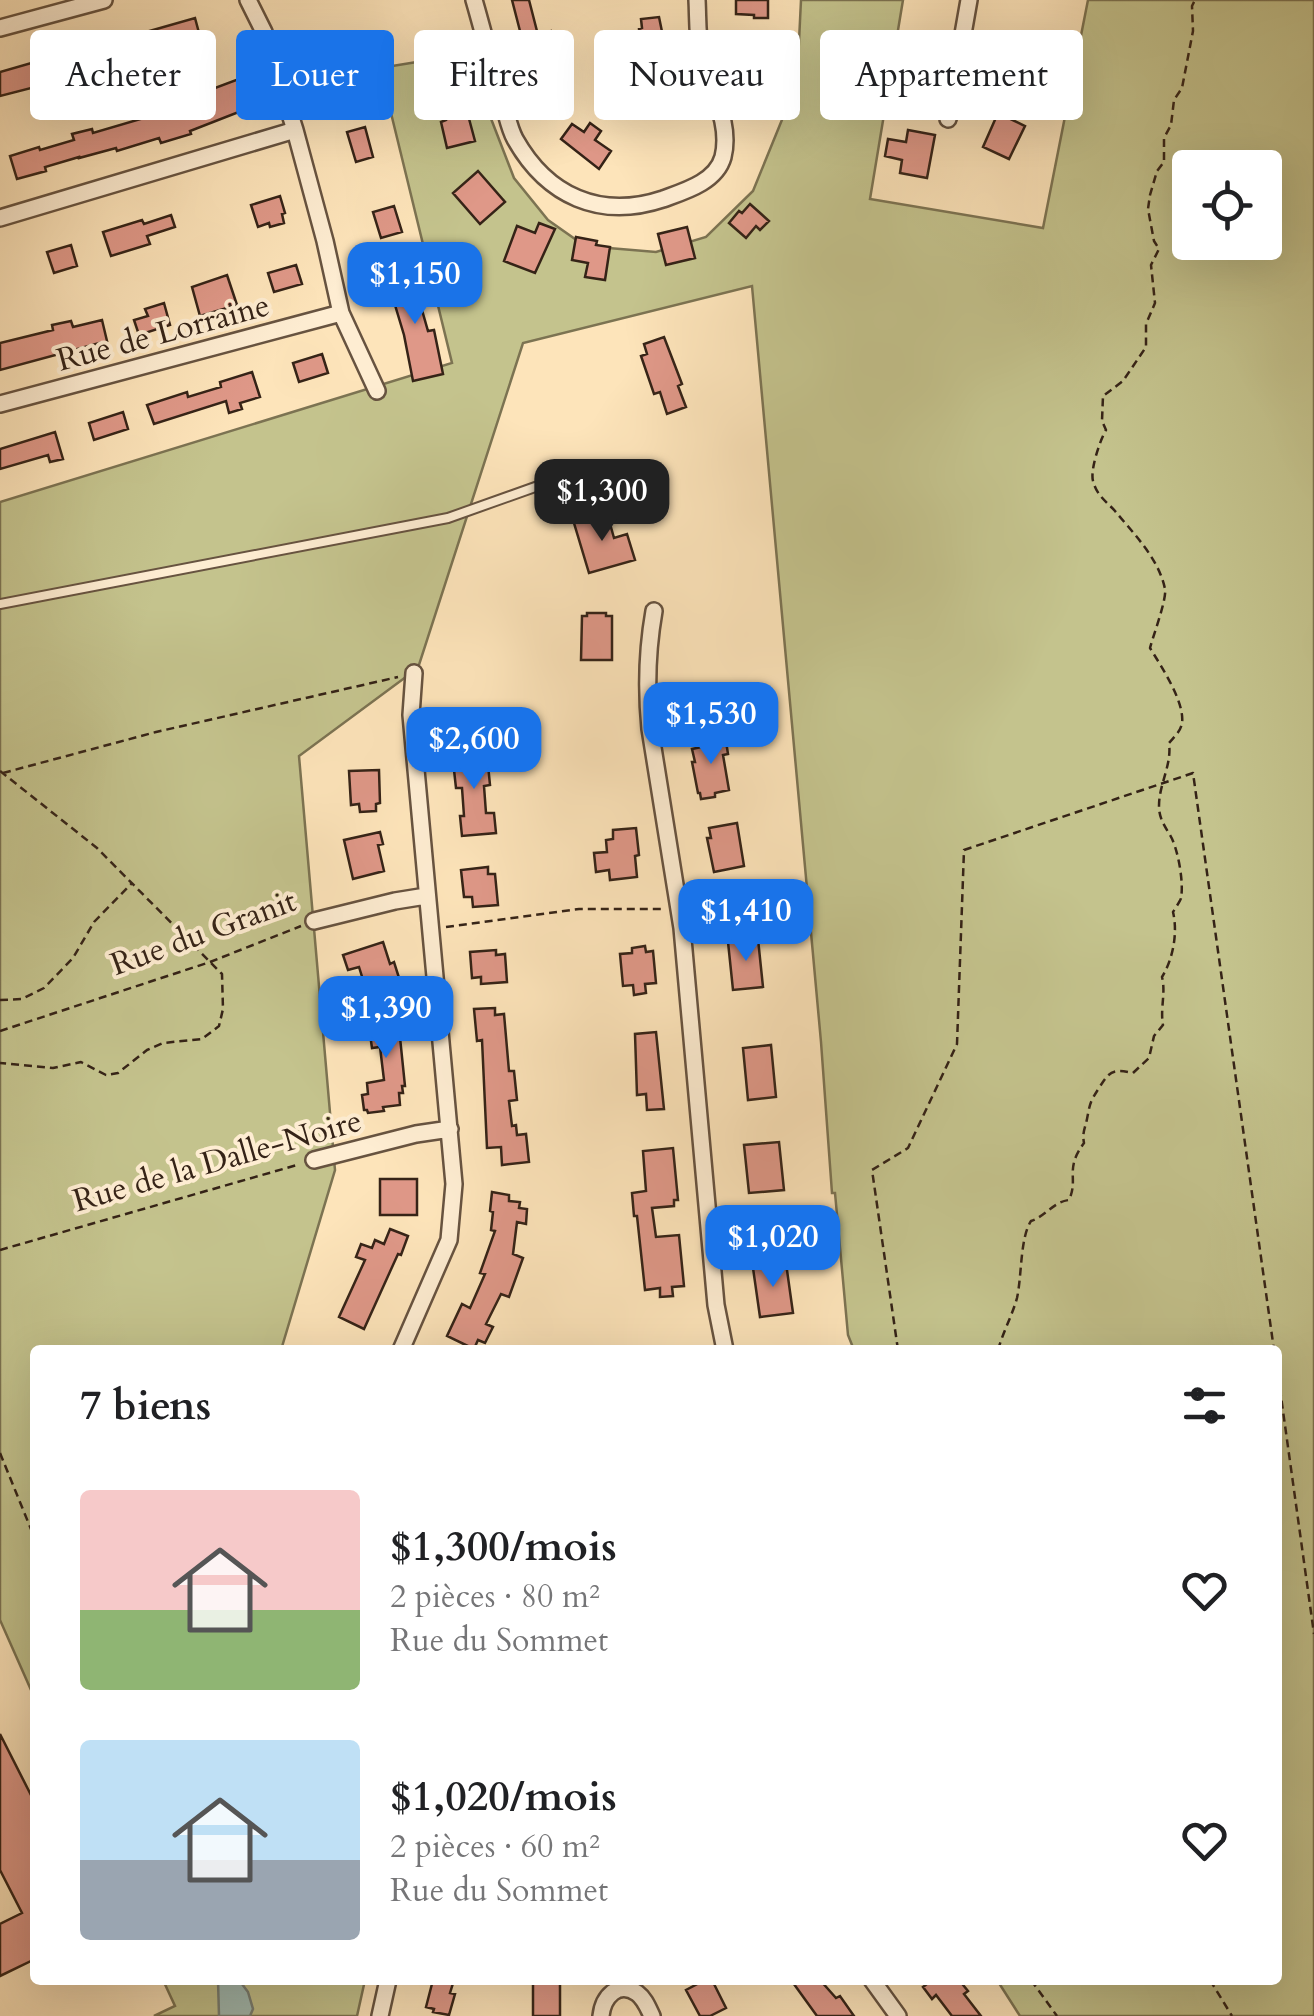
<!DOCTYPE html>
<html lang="fr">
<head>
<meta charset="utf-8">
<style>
  :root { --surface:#fff; --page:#f2f2f2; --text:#202124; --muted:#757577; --accent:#1a73e8 }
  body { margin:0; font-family:Cardo,serif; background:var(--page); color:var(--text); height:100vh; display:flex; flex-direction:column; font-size:38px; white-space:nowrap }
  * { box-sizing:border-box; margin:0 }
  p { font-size:32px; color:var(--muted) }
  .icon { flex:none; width:55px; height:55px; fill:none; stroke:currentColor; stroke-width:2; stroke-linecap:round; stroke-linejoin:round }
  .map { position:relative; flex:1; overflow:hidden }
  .drawer { position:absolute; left:30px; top:1345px; width:1252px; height:640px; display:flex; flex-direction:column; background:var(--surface); border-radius:10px; box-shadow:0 10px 40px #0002 }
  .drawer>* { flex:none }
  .hud { position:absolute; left:30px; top:30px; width:1255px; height:90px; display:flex; gap:20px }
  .controls { position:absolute; left:1172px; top:150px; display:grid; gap:20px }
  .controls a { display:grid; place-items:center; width:110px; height:110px; border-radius:10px; background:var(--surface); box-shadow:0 10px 40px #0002; font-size:50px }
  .price { position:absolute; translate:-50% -85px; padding:0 22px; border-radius:20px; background:var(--accent); color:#fff; font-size:32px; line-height:65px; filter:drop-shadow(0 2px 5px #0008) }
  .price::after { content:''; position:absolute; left:50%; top:60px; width:30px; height:22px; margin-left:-15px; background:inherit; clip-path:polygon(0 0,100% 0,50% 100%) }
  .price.active { background:#222; color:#fff }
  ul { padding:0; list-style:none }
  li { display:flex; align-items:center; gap:30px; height:250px; padding:0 50px }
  li span { display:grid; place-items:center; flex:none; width:280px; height:200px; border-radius:10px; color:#555 }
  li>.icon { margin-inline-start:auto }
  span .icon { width:120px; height:120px; fill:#fffc; stroke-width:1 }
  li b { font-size:42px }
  h2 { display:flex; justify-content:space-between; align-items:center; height:120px; padding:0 50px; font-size:42px }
  .chip { padding:0 35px; border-radius:10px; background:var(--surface); box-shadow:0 10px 40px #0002; font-size:35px; line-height:90px }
  .chip.active { background:var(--accent); color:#fff }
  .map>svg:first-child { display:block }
  .green { fill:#c4c38d; stroke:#7c7352; stroke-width:2.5; fill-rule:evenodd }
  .water { fill:#a1bdb6; stroke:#767f76; stroke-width:2.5 }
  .building { fill:#df9888; stroke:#352317; stroke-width:2.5 }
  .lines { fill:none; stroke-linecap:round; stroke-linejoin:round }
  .lane-casing { stroke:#675340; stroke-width:12 }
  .street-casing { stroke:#675340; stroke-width:20 }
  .path { stroke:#352317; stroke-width:2.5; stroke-dasharray:8 5; stroke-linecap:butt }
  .lane { stroke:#feedd2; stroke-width:8 }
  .street { stroke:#feedd2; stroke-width:15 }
  .labels { text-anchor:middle; stroke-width:8; stroke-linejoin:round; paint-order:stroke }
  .street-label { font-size:32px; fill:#352317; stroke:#feedd2 }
</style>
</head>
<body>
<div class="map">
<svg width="1314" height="2016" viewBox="0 0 1314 2016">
  <rect width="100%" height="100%" fill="#fde4ba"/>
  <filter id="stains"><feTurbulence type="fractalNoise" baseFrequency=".002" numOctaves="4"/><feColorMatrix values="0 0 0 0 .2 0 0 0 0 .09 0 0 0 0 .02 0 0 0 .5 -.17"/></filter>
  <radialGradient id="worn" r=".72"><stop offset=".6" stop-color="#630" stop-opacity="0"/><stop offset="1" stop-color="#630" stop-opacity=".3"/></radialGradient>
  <path class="green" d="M801,0H903L870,199L1043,228L1088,0H1314V2016H1020L997,1980H1278V1350H854L848,1335L835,1193H832L821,1042L752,286L523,343L418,668L299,756L335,1170L281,1350H35V1699L0,1620V502L452,363L380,68L466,54L514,178L548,220L585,246L656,252L706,237L753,191L797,83ZM1190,168H1265V242H1190Z
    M163,1980H365L357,2016H154L175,2006Z"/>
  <path class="water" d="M218,1980H239L248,1992L253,2009L250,2016H219Z"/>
  <path class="building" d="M512,0H529L538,35L551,31L559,60L532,66L527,47L520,49L516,32L520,31Z
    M736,0H768V18H754V15L736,14Z
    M659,17L667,56H660L661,66L648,68L647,58L639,59L638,53L636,54L634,37H640L639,29L642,28L641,19Z
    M195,18L202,44L161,55L159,50L113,63L115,70L98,75L97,71L0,96V72L66,53L68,58L78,57L105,49L104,44Z
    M348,43L359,79L336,86L331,71L335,70L328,49Z
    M768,58L777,88L753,95L744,65Z
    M244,77L249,91L244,93L249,108L190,131L191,134L161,143L159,138L117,151L116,148L79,158V157L45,167L46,171L17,179L10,156L39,147L40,150L74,140L72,134L92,129L93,133L202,101L199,94Z
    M460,99L464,116L468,115L475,141L447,148L441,122L446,120L442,103Z
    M998,113L1025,126L1009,159L983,147Z
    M590,123L601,131L595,140L611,151L599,169L561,139L572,124L584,132Z
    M365,127L373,157L356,162L347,132Z
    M908,130L935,135L927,178L900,173L902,160L885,156L888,139L906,142Z
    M478,171L505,202L480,224L453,193Z
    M280,196L285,213L282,214L284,223L270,227L269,223L258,227L251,205Z
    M750,204L769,221L760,230L756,226L746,238L729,223L739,211L742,213Z
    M394,206L402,232L381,238L373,212Z
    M171,215L175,227L147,236L150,244L111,256L103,232L142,220L144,224Z
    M539,223L555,229L535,273L504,261L517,226L535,233Z
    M687,227L695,258L666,265L658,234Z
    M576,237L597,241L596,245L610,247L605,280L585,277L588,263L572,260Z
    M71,245L77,266L54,273L47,252Z
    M296,265L302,284L274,292L268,273Z
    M410,268L428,331L434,330L443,374L413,381L404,335L386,275Z
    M227,275L237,305L200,316L192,287Z
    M164,303L170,325L139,335L134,320L148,316L145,309Z
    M102,320L107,341L0,370V343L53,330L52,325L71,321L73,327Z
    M664,337L682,384L678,386L686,407L667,414L660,392L654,394L641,356L647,354L644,344Z
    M322,354L328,373L299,382L293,363Z
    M252,372L260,397L240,403L242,409L229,413L226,401L154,424L147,405L187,392L188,397L221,387L220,382Z
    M123,412L128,429L94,440L89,423Z
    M55,432L63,459L50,462L48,455L0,469V449Z
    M607,513L614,538L627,534L635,560L589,573L574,523Z
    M587,613H606V616H612V660H581L582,616H587Z
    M725,735L728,754L723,755L729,790L715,793V797L701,799L700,793H698L692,762H695L692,749L706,746L705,739Z
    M480,749V755H487L490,785L484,786L486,813H494L496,833L462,836L460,816H464L462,788H456L452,752Z
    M379,770L380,803L376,804V811L360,812L359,804L351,805L349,771Z
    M737,823L744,866L714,872L707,838H711L709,828Z
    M636,828L639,855L635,856L637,877L610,880L609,870L596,872L594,853L607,852L606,840L613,839V830Z
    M380,832L383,844L378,845L384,871L353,879L344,840Z
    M488,867V874H495L498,905L473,907L472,897H464L461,870Z
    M758,939L763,987L733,990L728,942Z
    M383,942L390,964L394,962L400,981L380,987L378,979L364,983L359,967L348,970L343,955Z
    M645,946L646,952L653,951L656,983L645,984L646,993L634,995L633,985L623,986L620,954L632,953V948Z
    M496,950V955L505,954L507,982L481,984V977L472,978L470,952Z
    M397,1008L405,1086H402L403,1093H399L400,1105L383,1107L384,1111L368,1113L367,1110H364L362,1095L368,1094L367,1083L384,1080L380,1047L372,1048L367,1013Z
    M495,1008V1015L504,1014L509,1071H514L517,1100L509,1101L512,1126L516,1125L517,1135L526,1134L529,1162L502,1165L501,1147L487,1148L482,1040L477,1041L474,1009Z
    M656,1032L664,1109L647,1110L646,1094L637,1095L635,1034Z
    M771,1045L776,1097L748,1100L743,1048Z
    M779,1142L784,1190L749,1193L744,1145Z
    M673,1148L678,1200H674V1206L652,1208L656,1237L679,1235L684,1286L672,1287L673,1296L660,1297V1288L645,1290L637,1216H634L632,1193L646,1191L643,1151Z
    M380,1179H417V1215H380Z
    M492,1192L509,1195V1201L520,1202L519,1208L527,1209L526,1224L517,1222L513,1254L523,1258L509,1297L501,1294L486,1324L493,1327L485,1343L478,1340L474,1349L447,1336L462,1304L470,1308L485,1274L480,1273L495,1231L491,1230L493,1212L490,1211Z
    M390,1229L408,1236L401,1255L398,1254L364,1329L339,1317L365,1260L356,1257L361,1244L372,1248L375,1240L384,1244Z
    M786,1263L793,1313L760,1317L753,1268Z
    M0,1734L35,1803V1959L0,1976V1924L22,1913L0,1870Z
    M433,1980H454L450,1993L455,1994L449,2015L433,2012L434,2009L426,2007Z
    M537,1980H560V2016H533V1984Z
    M705,1980H712L726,2008L710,2016H700L686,1990Z
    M791,1980H820L836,1998L840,1996L854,2016H817Z
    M932,1980H959L968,1991L964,1994L981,2016H952L936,1995L932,1999L923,1987Z"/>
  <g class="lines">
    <defs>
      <path id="lane" d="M0,604L448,518L580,471"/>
      <path id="street" d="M248,0L264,32L295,130L325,241L341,313L377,391
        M474,0C484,34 492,69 503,103C507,115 509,128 515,139C547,196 600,220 663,199C685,191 716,182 723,157C732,120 708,87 701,53C697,36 698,18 697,0
        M0,28L104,0
        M948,119L969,0
        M0,218L295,130
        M0,404L341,313
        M654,611C647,651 646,689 650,729L682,928L716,1305L725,1350
        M314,921L395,901L426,896
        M314,1160L416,1134L450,1129
        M401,1350L449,1240L454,1184L411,715L414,673
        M872,1980L898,2016
        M380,2016L388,1980
        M601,2016C603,1997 618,1980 637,1993C645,1999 648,2008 652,2016"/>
    </defs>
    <use href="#lane" class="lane-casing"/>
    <use href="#street" class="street-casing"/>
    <path class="path" d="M0,771L97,848L222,974L223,1009L219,1026L202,1039L163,1043L147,1050L118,1073L106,1075L81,1062L53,1068L0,1063
      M3,773L156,732L398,677
      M446,927L579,909H662
      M0,1000L22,999L44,988L73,958L94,922L132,883
      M0,1031L210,962L301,926
      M0,1250L297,1165
      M898,1350L872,1170L908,1148L957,1044L964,850L1193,773L1274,1350
      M998,1350C1003,1332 1012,1316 1017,1298C1022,1275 1020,1238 1031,1221C1046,1216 1053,1202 1069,1200C1079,1178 1064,1170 1084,1143C1082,1132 1085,1129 1087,1119C1090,1103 1090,1102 1099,1088C1109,1072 1112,1068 1133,1073L1149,1058L1154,1036L1163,1025C1160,1008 1166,993 1162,977C1173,959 1178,933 1173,912C1174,910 1181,900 1181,898C1184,883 1178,848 1170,835C1164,825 1159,818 1159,806C1159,784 1172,765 1169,743C1174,737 1181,731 1182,723C1185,702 1161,666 1150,648C1153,636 1167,599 1165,589C1159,559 1134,534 1115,511C1106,501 1097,496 1093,481C1090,470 1100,440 1106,430L1102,421L1103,396L1123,381L1146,347V324L1155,303L1151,265L1159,249L1154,241L1148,209L1150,195L1157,171L1164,162V138L1171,125L1174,100L1182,88L1193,31L1192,6L1195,0
      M1278,1375L1314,1634
      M0,1453L35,1539
      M1031,1980L1057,2016
      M1210,1980L1232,2016"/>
    <use href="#lane" class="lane"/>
    <use href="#street" class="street"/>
  </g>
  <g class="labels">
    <g class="street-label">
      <text transform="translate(163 332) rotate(-15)" y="11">Rue de Lorraine</text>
      <text transform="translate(203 932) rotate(-20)" y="11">Rue du Granit</text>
      <text transform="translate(217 1160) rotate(-16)" y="11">Rue de la Dalle-Noire</text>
    </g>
  </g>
  <rect width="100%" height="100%" filter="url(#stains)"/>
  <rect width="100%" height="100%" fill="url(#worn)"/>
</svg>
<div class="controls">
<a><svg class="icon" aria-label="locate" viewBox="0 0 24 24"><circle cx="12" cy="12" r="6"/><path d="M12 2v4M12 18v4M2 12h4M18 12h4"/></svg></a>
</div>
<b class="price" style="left:415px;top:327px">$1,150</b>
<b class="price active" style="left:602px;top:544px">$1,300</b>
<b class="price" style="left:711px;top:767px">$1,530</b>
<b class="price" style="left:474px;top:792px">$2,600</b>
<b class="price" style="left:746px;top:964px">$1,410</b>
<b class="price" style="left:386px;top:1061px">$1,390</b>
<b class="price" style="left:773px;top:1290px">$1,020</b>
<div class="hud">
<a class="chip">Acheter</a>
<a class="chip active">Louer</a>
<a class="chip">Filtres</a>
<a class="chip">Nouveau</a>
<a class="chip">Appartement</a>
</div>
<section class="drawer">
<h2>7 biens<svg class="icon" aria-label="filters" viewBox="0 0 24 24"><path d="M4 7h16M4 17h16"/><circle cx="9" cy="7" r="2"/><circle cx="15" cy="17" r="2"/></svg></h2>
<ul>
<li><span style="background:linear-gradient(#f6c9c9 60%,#8fb573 0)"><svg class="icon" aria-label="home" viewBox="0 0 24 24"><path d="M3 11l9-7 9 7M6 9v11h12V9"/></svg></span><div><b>$1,300/mois</b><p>2 pièces · 80 m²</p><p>Rue du Sommet</p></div><svg class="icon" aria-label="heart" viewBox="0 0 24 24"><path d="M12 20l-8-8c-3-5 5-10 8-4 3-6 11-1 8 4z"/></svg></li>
<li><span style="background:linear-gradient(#bfe0f5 60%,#9aa5b1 0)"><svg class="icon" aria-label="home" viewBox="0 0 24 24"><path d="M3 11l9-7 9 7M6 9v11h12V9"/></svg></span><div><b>$1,020/mois</b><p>2 pièces · 60 m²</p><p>Rue du Sommet</p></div><svg class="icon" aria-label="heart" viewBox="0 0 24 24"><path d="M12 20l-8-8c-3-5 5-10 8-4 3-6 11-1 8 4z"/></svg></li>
</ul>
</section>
</div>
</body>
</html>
